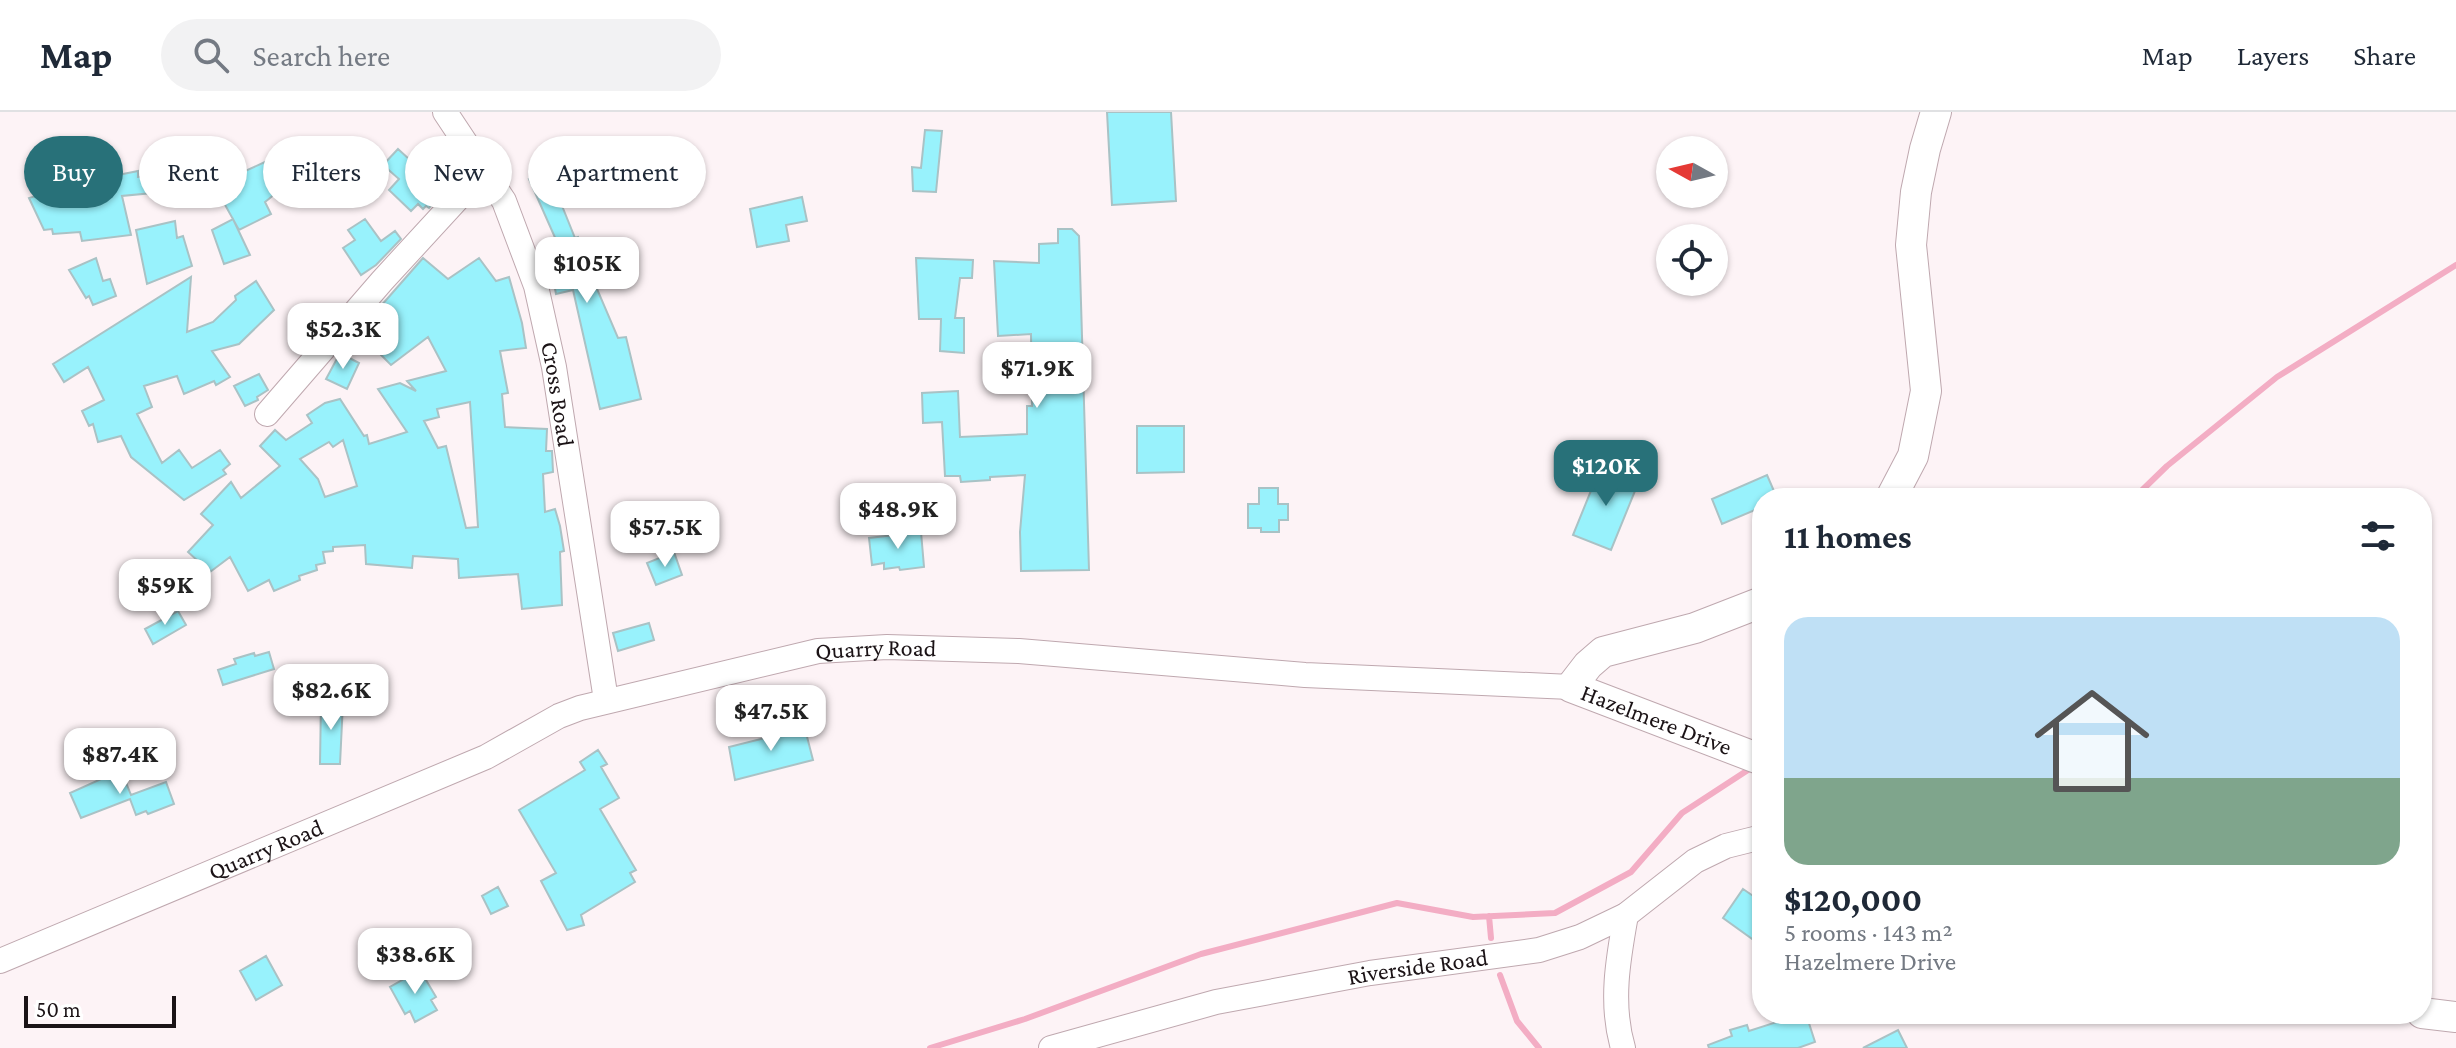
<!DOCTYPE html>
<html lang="en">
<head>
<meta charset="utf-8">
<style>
  :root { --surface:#fff; --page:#f2f2f3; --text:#1f2937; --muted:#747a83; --line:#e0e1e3; --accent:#287179 }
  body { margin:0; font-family:"Crimson Pro",serif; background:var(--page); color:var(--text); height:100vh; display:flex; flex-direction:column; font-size:30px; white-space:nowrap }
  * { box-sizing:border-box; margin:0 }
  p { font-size:26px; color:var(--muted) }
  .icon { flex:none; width:44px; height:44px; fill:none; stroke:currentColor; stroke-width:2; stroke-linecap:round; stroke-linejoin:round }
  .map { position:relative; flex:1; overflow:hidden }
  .side { position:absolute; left:1752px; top:376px; width:680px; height:536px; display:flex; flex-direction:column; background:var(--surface); border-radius:32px; box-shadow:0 2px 6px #0004 }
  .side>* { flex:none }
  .guide { position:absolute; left:24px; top:24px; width:760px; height:72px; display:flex; gap:16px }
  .needle { width:52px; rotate:278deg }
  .controls { position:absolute; left:1656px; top:24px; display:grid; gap:16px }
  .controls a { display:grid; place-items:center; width:72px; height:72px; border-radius:50%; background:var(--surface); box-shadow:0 2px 6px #0004; font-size:40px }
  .scale { position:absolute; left:24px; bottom:20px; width:152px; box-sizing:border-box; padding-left:8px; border:4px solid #1b1316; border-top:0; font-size:22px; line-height:28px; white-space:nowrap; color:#1b1316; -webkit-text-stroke:6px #fff; paint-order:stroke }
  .price { position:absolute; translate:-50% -68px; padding:0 18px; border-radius:16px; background:#fff; color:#222; font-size:26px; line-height:52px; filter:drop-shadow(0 2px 4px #0008) }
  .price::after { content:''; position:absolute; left:50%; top:48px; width:24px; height:18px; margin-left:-12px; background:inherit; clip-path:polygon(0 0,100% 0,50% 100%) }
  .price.active { background:var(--accent); color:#fff }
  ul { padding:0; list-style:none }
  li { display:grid; align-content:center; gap:16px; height:424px; padding:0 32px }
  li span { display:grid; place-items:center; height:248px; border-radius:24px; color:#555 }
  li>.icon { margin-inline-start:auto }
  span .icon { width:144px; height:144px; fill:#fffc; stroke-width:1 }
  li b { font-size:34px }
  h2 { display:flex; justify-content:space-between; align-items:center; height:96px; padding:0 32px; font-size:34px }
  .tag { padding:0 28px; border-radius:36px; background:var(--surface); box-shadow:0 2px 6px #0004; font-size:28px; line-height:72px }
  .tag.active { background:var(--accent); color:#fff }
  header { display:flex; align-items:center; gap:48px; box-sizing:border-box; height:112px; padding:0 40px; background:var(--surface); border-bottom:2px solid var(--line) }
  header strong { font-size:38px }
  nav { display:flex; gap:44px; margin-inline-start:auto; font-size:28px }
  .search { width:560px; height:72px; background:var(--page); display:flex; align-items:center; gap:20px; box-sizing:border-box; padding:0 28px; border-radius:44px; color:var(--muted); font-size:30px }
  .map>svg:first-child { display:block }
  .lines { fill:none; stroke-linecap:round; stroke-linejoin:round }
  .stream { stroke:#f3adc4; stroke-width:6 }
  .building { fill:#98f2fc; stroke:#a9c2c5; stroke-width:2; fill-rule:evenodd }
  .minor-casing { stroke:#bfa8af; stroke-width:26 }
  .tertiary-casing { stroke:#bfa8af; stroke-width:32 }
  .minor { stroke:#fff; stroke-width:24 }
  .tertiary { stroke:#fff; stroke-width:30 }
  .labels { text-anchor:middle; stroke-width:8; stroke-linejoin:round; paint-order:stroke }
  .street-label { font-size:24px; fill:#1b1316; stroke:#fff }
</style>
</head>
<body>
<header>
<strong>Map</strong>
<div class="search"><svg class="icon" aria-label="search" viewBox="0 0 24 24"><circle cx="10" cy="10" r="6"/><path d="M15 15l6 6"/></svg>Search here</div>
<nav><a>Map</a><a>Layers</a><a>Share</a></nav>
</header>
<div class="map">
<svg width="2456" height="936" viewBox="0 0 2456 936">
  <rect width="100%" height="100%" fill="#fdf3f6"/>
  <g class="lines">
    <path class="stream" d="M2134,386L2167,354L2277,265L2456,153
      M1489,804L1491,826
      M1500,863L1517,909L1539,936
      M930,936L1025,907L1201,842L1397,791L1473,805L1555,801L1631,760L1682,701L1751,656"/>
  </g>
  <path class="building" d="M1107,0H1171L1176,89L1112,93Z
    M925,18L942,19L936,80L913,79L912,55L921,56Z
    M398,37L444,79L429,96L426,94L423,97L418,92L411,99L389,78L399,67L383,53Z
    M233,43L241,61L267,49L286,73L265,90L271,102L239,118L224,91L229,87L213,52Z
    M138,59V65L172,62L173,79L122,84L131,123L82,129L80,120L53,122L52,117L44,118L29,86L71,73V68H93Z
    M548,59L575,126L578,125L585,149L618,226L626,225L641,287L600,297L573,178L556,182L547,134L557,130L529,67Z
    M802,85L807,109L786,113L789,129L757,135L750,97Z
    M233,107L250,143L224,152L212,118Z
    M365,107L381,129L395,119L401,127L376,153L361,163L343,136L355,128L348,118Z
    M175,109L177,126L183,124L192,154L147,172L136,118Z
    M1058,117H1072L1079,124L1089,458L1021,459L1020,420L1025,363L990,365V368L961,370L960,364H945L942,310L923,311L922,281L958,279L960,325L1027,322V294H1032L1031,222L998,224L994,149L1039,151V132L1058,131Z
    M96,146L103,169L110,167L116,184L93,193L89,184L86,186L69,158Z
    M423,146L448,167L479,146L496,169L509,165L522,211L526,236L500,239L508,281L502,282L505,315L547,317L546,339H552L553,360L543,362L545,400L555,397L560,414L564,439L560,440L562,493L522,497L518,462L459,466L458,447L413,444L412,456L366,452L365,433L333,435V439L323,440L325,451L316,453L317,458L299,464L300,468L274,479L269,468L248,479L230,445L210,460L188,440L213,413L201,402L231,370L241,386L280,354L260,334L275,318L286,328L312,311L307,303L325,291L340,287L364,324L367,323L369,332L407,320L378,277L400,271L416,279L407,269L446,259L428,225L391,253L358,220ZM470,290L478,415L466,416L446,334L438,336L424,309L439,305L437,297ZM343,328L357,374L325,385L318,367L300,347L329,330L333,335Z
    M916,146L973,148L972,166H960L955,206H964V241L940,239L941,207H919Z
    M191,165L187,220L213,210L236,188L235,184L256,169L274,198L239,232L212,239L230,265L216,273L214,269L184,282L177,264L144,274L152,295L137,302L162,351L179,338L192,356L220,338L230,352L223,358L226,362L184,388L131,345L121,324L98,330L93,312L89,314L82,299L104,288L88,255L64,270L53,252Z
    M340,241L359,251L347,277L326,267Z
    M259,262L268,278L257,285L258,288L245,294L234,274Z
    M1137,314H1184V360L1137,361Z
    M1601,354L1639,369L1611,438L1573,423Z
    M1767,363L1777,386H1762V395L1722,412L1712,387Z
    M1259,376H1278V392H1288V408H1279V420H1261V416H1248V392H1259Z
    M921,420L924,455L900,458L899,455L884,457V451L872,453L869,426Z
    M674,440L682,463L656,473L647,451Z
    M178,499L186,513L153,532L145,517Z
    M649,511L654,528L618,539L613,521Z
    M269,540L274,557L223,573L218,558L236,552L234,547L254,541L255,544Z
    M321,589L343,590L340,652H320Z
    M804,613L813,648L735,668L729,635L789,620V617Z
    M598,638L607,652L601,655L619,686L600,697L636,758L630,761L635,770L581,803L584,813L567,818L541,769L556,761L519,698L585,658L580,650Z
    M121,658L131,683L166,670L174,692L148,702L146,699L136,703L130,687L81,706L70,681Z
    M498,775L508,794L491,802L482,784Z
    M1743,777L1762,790V834L1723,806Z
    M266,844L282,873L256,888L240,859Z
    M420,858L436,885L431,888L437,898L415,910L410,899L405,902L390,875Z
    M1802,902H1806L1815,930L1798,936H1709L1708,933L1732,924L1730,918L1747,913L1749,919Z
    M1898,918L1907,936H1863Z"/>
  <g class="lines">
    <defs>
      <g id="minor">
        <path id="s1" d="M445,0L504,89L536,174L554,255L606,588"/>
        <path d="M267,302L382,169L484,58"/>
        <path id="s2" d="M0,849L486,645L559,604L580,596L818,539L887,535L1019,539L1305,563L1571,575"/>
        <path id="s3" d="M1051,936L1216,890L1370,861L1539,838L1580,825L1626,803L1695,749L1726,734L1762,725"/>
        <path d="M1623,936C1610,892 1618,847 1626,803"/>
      </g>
      <g id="tertiary">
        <path d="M1891,386L1913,344L1926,279L1911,133L1916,80L1925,37L1936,0"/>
        <path id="s4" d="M1762,490L1695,516L1603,540L1588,553L1571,575L1762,648"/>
        <path d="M2422,901L2456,905"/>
      </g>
    </defs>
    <use href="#minor" class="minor-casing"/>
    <use href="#tertiary" class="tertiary-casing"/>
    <use href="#minor" class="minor"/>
    <use href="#tertiary" class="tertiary"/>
  </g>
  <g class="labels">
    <g class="street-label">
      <text dy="8" stroke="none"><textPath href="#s1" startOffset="308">Cross Road</textPath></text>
      <text dy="8" stroke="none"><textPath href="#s2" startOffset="936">Quarry Road</textPath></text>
      <text dy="8" stroke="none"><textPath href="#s4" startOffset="306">Hazelmere Drive</textPath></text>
      <text dy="8" stroke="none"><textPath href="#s2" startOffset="288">Quarry Road</textPath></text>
      <text dy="8" stroke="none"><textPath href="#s3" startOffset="376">Riverside Road</textPath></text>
    </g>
  </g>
</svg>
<div class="controls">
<a><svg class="needle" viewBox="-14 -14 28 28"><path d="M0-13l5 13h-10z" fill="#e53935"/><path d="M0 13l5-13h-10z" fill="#747a83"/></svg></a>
<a><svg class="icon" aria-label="locate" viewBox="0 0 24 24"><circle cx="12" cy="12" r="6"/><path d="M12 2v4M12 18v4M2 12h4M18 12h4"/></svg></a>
</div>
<div class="scale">50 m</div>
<b class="price" style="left:587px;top:193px">$105K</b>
<b class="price" style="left:343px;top:259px">$52.3K</b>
<b class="price" style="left:1037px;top:298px">$71.9K</b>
<b class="price active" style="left:1606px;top:396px">$120K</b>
<b class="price" style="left:898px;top:439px">$48.9K</b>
<b class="price" style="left:665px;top:457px">$57.5K</b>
<b class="price" style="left:165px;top:515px">$59K</b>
<b class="price" style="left:331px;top:620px">$82.6K</b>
<b class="price" style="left:771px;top:641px">$47.5K</b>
<b class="price" style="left:120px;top:684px">$87.4K</b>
<b class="price" style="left:415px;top:884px">$38.6K</b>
<div class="guide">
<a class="tag active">Buy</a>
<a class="tag">Rent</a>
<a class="tag">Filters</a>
<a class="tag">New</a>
<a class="tag">Apartment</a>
</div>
<section class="side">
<h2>11 homes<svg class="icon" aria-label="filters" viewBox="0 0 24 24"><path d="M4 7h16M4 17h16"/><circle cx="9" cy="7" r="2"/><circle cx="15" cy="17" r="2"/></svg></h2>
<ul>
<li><span style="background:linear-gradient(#bfe0f5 65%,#7fa58c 0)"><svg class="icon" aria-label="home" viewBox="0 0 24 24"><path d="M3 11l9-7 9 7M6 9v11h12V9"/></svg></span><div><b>$120,000</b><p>5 rooms · 143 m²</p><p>Hazelmere Drive</p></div></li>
</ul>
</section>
</div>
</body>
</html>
